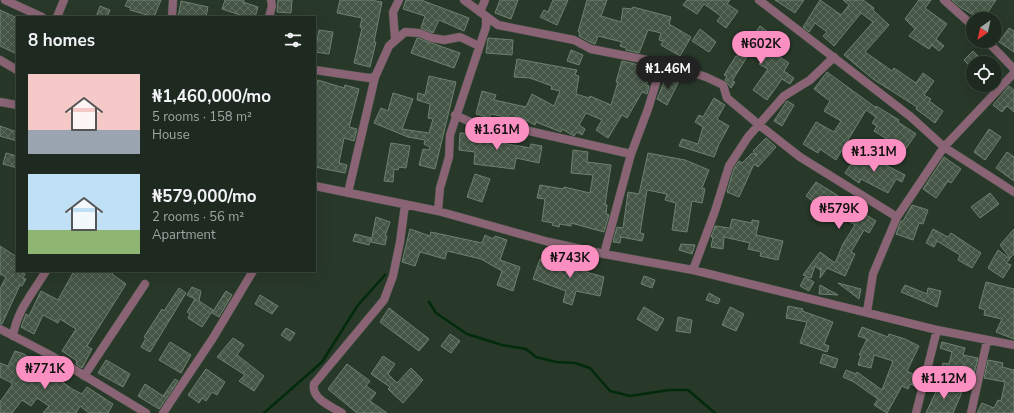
<!DOCTYPE html>
<html lang="en">
<head>
<meta charset="utf-8">
<style>
  :root { --surface:#1e2a1f; --page:#2b362c; --text:#f1f3f6; --muted:#a1a7a4; --line:#3c463d; --accent:#fc8fc1 }
  body { margin:0; font-family:"Nunito Sans",sans-serif; background:var(--page); color:var(--text); height:100vh; display:flex; flex-direction:column; font-size:15px; white-space:nowrap }
  * { box-sizing:border-box; margin:0 }
  p { font-size:13px; color:var(--muted) }
  .icon { flex:none; width:22px; height:22px; fill:none; stroke:currentColor; stroke-width:2; stroke-linecap:round; stroke-linejoin:round }
  .map { position:relative; flex:1; overflow:hidden }
  .details { position:absolute; left:16px; top:16px; width:300px; height:256px; display:flex; flex-direction:column; background:var(--surface); border-radius:0px; box-shadow:0 4px 16px #0002,0 0 0 1px var(--line) }
  .details>* { flex:none }
  .needle { width:26px; rotate:213deg }
  .controls { position:absolute; left:966px; top:12px; display:grid; gap:8px }
  .controls a { display:grid; place-items:center; width:36px; height:36px; border-radius:50%; background:var(--surface); box-shadow:0 4px 16px #0002,0 0 0 1px var(--line); font-size:20px }
  .price { position:absolute; translate:-50% -34px; padding:0 9px; border-radius:14px; background:var(--accent); color:#111; font-size:13px; line-height:26px; filter:drop-shadow(0 1px 2px #0008) }
  .price::after { content:''; position:absolute; left:50%; top:24px; width:12px; height:9px; margin-left:-6px; background:inherit; clip-path:polygon(0 0,100% 0,50% 100%) }
  .price.selected { background:#222; color:#fff }
  ul { padding:0; list-style:none }
  li { display:flex; align-items:center; gap:12px; height:100px; padding:0 12px }
  li span { display:grid; place-items:center; flex:none; width:112px; height:80px; border-radius:0px; color:#555 }
  li>.icon { margin-inline-start:auto }
  span .icon { width:48px; height:48px; fill:#fffc; stroke-width:1 }
  li b { font-size:17px }
  h2 { display:flex; justify-content:space-between; align-items:center; height:48px; padding:0 12px; font-size:17px }
  .map>svg:first-child { display:block }
  .lines { fill:none; stroke-linecap:round; stroke-linejoin:round }
  .stream { stroke:#022b0b; stroke-width:2.5 }
  .building { fill:url(#building-cross-hatch); stroke:#6f8170 }
  .street-casing { stroke:#455446; stroke-width:9 }
  .street { stroke:#8a6474; stroke-width:8 }
</style>
</head>
<body>
<div class="map">
<svg width="1014" height="413" viewBox="0 0 1014 413">
  <defs>
    <pattern id="building-cross-hatch" width="8" height="8" patternUnits="userSpaceOnUse"><rect width="8" height="8" fill="#455646"/><path d="M0 0l8 8M0 8l8-8" fill="none" stroke="#5f6e60"/></pattern>
  </defs>
  <rect width="100%" height="100%" fill="#283829"/>
  <g class="lines">
    <path class="stream" d="M429,302L436,313L467,334L502,345L526,349L536,357L556,362L575,363L590,368L610,391L630,396L669,390H688L715,413
      M264,413L322,362L358,305L385,275"/>
  </g>
  <path class="building" d="M128,0H161L154,17L130,10L131,8L125,6Z
    M225,0H244L243,2L258,7L255,17H246L222,9Z
    M278,0H292L291,13L277,12Z
    M340,0H370L382,2L374,42H376L370,67L354,63L362,28L360,27L362,18L337,13Z
    M406,0H421L469,18L464,31L439,20L433,33L421,28L425,16L403,9Z
    M500,0H518L511,19L495,13Z
    M553,0H568L557,25L540,17L544,10L548,12Z
    M587,0H607L601,16L621,22L623,8L632,9L633,7L671,17L669,24L691,37L680,56L661,45L663,41L659,40L661,33L648,30L639,53L626,50V48L620,46L622,42L598,36L595,44L590,42L579,36L580,32H578Z
    M687,0H730L727,4L738,11L726,28L717,21L721,16L704,4L697,14L683,5Z
    M775,0H804L795,13Z
    M820,0L841,15L849,5L843,0H863L874,8L873,10L889,25L865,52L892,71L894,68L916,83L923,73L934,81L924,95L931,99L929,101L943,111L935,123L916,109L917,107L873,79L844,55L873,22L861,13L834,46L823,36L827,32L815,23L809,32L803,27Z
    M919,0H931L925,8L947,24L936,39L944,46L939,51L932,45L929,49L909,36L915,29L905,19Z
    M952,0H996L983,19H980L960,7Z
    M181,1L208,7L206,17H178Z
    M100,6L110,10L107,17H96Z
    M0,10L17,18V54L0,46Z
    M760,26L772,35L763,46L789,63L784,71L794,78L790,84L782,79L767,100L753,90L768,69L759,64L762,60L750,52L732,81L735,82L731,88L725,80L727,76L724,75L736,56H738Z
    M1009,28L1014,31V52L999,42Z
    M700,29L716,42L709,52L692,41Z
    M319,30L333,32L329,54L315,52Z
    M417,38L460,53L454,68L411,53Z
    M488,38L513,40L512,55L486,53Z
    M571,50L583,55L579,65L567,61Z
    M973,51L985,63H973V70L964,60Z
    M517,59L577,70L575,75L579,76L576,94L589,98L590,96L611,105L618,82H616L622,61L648,67L645,78L649,79L646,85L649,86L647,94L642,92L627,118L622,115L608,138L596,130L602,120L586,113L579,125L585,129L582,135L577,132L574,136L562,129L561,132L536,122L535,125L516,115L515,119L491,114L489,118L476,114L482,91L496,95L494,100L526,107L532,94L554,106L560,91L551,89L552,86L530,78L514,77Z
    M827,72L875,107L876,106L899,120L898,122L916,134L902,154L893,147L895,144L874,131L877,126L872,123L876,117L866,110L836,160L820,149L818,153L803,144L816,122L834,132L841,121L824,111L830,101L814,89Z
    M667,75L679,81L667,105L657,99Z
    M429,76L456,82L435,169L419,165L423,149L429,150L430,147L424,144L425,140L408,137L374,123L381,108L388,111L393,93L413,99L402,129L429,133L433,119L428,118L430,104L417,100L418,93L425,95Z
    M318,80L344,88L345,85L359,89L349,127L357,129L354,141L344,138L339,163L347,165L345,173L315,167V91Z
    M1009,86L1014,90V112L1007,106L1002,112L993,105Z
    M714,98L725,105L717,119L729,126L719,144L714,157L679,146L682,139L698,144L703,127L695,122L699,115L703,117Z
    M787,101L794,105L782,126L774,121Z
    M0,126L17,132V141L0,136Z
    M989,129L1001,137L985,160L974,152Z
    M481,131L488,133L486,139H491V141L530,148L531,144L542,146L539,163L516,158L514,169L474,164L475,152L459,150L460,133L480,134Z
    M766,138L776,147L758,167L754,164L739,197L727,192L734,168L739,161L742,163L752,153L757,155L753,151Z
    M391,143L410,146L406,168L399,167L398,170L394,169L393,182L384,181Z
    M573,150L588,152L587,162L611,165L605,205H607L606,214L609,215L604,232L571,223V226L560,224L559,227L552,225L553,223L542,221L545,199L537,198L540,185L563,189L564,187L590,193L593,175L571,173Z
    M860,151L881,165L882,163L905,175L902,182L896,179L888,193L861,179L859,183L845,173Z
    M1007,152L1014,157V181L996,168Z
    M6,153L17,156V168L3,164Z
    M648,153L685,160L709,170L702,188L705,189L702,203L692,201L687,232L672,230L676,203L665,200L667,194L647,190L640,233L644,234L642,241L621,237L620,243L613,242L617,227L623,228L628,192L639,194Z
    M944,157L961,169L951,183L948,181L936,198L923,189Z
    M475,174L490,179L482,202L467,197Z
    M816,182L840,197L850,205L876,221L869,233L864,230L851,252L855,254L845,276L827,268L820,278L821,268L820,270L815,266L811,278L803,275L820,252L835,263L843,244L855,225L842,217L840,219L830,211L828,213L806,196Z
    M990,193L999,204L980,218L971,207Z
    M912,205L928,210L923,224L919,223L913,240L896,234L901,221H903Z
    M376,217L390,222L385,236H387L385,245L371,242Z
    M732,219L752,223V220L759,221L756,235L783,241L778,260L760,256L761,252L748,249L750,243L724,237L723,249L711,247L713,237H711L715,226L730,228Z
    M410,229L430,236L431,232L482,243L485,235L493,239L495,236L507,240L500,260L520,267L513,291L497,285L502,271L481,259L447,251L445,259L420,252L415,266L402,262Z
    M933,229L948,237L951,233L981,253L972,268L958,260L960,255L937,241L934,247L926,243Z
    M1014,229V254L1010,258L1000,245Z
    M355,234L371,238L369,245L353,241Z
    M681,244L695,245L692,254L679,250Z
    M0,246L17,257V271L25,274L23,278L26,279L22,286L20,285L2,324H0V289L6,277L0,274Z
    M998,250L1010,259L1006,263L1011,265L1003,278L988,268Z
    M573,258L588,261L586,272L604,277L600,296L576,291L572,305L563,302L566,291L533,279L540,259L571,271Z
    M74,271H114L112,274L126,284L87,346L92,349L82,368L76,364L77,361L62,351L76,329L60,319L58,323L43,315L34,334L21,327L26,314L29,316L41,291L58,300Z
    M644,276L655,280L652,288L641,284Z
    M805,277L814,282L809,291L800,286Z
    M986,282L1014,289V339L996,332L1002,319L984,315L985,310L979,308Z
    M838,283L861,289L859,299Z
    M820,285L838,295L819,294Z
    M905,285L927,294L928,288L941,291L937,307L901,292Z
    M192,287L201,291L199,301L213,310L202,327L188,318L190,314L187,312L195,299L187,295Z
    M179,288L186,293L150,352L141,347L146,338L144,337L162,309L164,311Z
    M226,291L232,295L219,317L212,313Z
    M709,293L720,299L718,304L706,300Z
    M260,295L278,306L272,314L255,304Z
    M788,306L803,309L802,311L833,322L824,344L829,346L827,352L800,343L807,322L786,318Z
    M644,307L664,319L657,331L637,319Z
    M730,307L744,314L736,331L722,325Z
    M389,308L429,339L419,351L380,322Z
    M678,317L692,320L690,333L676,331Z
    M862,327L888,337L889,334L905,339L919,346L907,371L919,377L917,387L910,384L908,389L902,386L887,413L874,405L878,399L854,382L843,377L846,370L856,374L857,372L882,390L893,361L874,355L871,368L858,365L861,355H859L867,339L858,336Z
    M286,328L295,333L290,341L281,335Z
    M450,334L460,341L451,353L441,346Z
    M233,338L244,345L237,355L264,376L254,391L239,381L245,375L217,357Z
    M170,342L191,355L181,373L159,360Z
    M942,342L965,348L963,355L978,358L972,382L940,375L943,363L949,364L952,352L940,348Z
    M15,351L24,354L72,389L82,394L87,387L113,404L108,413H89L80,406L76,413H43L49,406L37,398L31,406L22,400L12,413H0V402L12,385V383L0,377V363L8,366Z
    M823,354L838,359L835,368L820,363Z
    M383,356L395,364L388,374L397,383L411,368L423,380L403,403L388,389L390,387L371,374Z
    M106,360L130,374L123,387L98,373Z
    M988,360L1003,363L1002,367L1014,370V413H977L982,403L994,408L998,400L1001,401L1005,382L984,378Z
    M347,364L370,381L366,386L376,393L370,401L387,413H357L328,389Z
    M206,369L225,382L217,395L212,392L206,401L202,398L199,403L188,395Z
    M175,379L178,381L159,409L138,396L145,384L163,396Z
    M940,383L962,392L953,413H926Z"/>
  <g class="lines">
    <defs>
      <path id="street" d="M5,0L42,17
        M464,0L498,25L574,40L591,49L662,63L706,77L723,85L727,98L758,124L800,157L897,217
        M759,0L911,117L944,147L1014,192
        M944,0L973,26
        M480,12L485,0
        M57,17L64,0
        M172,17L173,0
        M269,17L272,6L271,0
        M395,39L393,12L399,0
        M987,41L1014,69
        M0,60L17,70
        M315,70L369,78L375,77L389,46L405,32L419,33L432,38L444,40L460,37L479,46
        M0,102L17,105
        M455,115L477,125H496L520,129L631,154
        M315,186L438,211L549,242L604,254L693,270L937,330L1014,345
        M348,193L375,77
        M438,211L440,188L449,157L450,135L486,27V17
        M604,254L631,154L648,109L662,63
        M693,270L715,211L729,166L748,137L784,96L810,80L834,57
        M867,312L873,274L897,217L944,147L1014,73
        M0,329L52,356L146,413
        M13,336C17,310 33,293 46,271
        M84,376L145,284
        M163,413L213,338L253,271
        M342,413C331,406 311,399 314,384L384,300L393,276L400,242L405,205
        M916,413L937,330
        M971,413L987,341"/>
    </defs>
    <use href="#street" class="street-casing"/>
    <use href="#street" class="street"/>
  </g>
</svg>
<div class="controls">
<a><svg class="needle" viewBox="-14 -14 28 28"><path d="M0-13l5 13h-10z" fill="#e53935"/><path d="M0 13l5-13h-10z" fill="#a1a7a4"/></svg></a>
<a><svg class="icon" aria-label="locate" viewBox="0 0 24 24"><circle cx="12" cy="12" r="6"/><path d="M12 2v4M12 18v4M2 12h4M18 12h4"/></svg></a>
</div>
<b class="price" style="left:761px;top:65px">₦602K</b>
<b class="price selected" style="left:668px;top:90px">₦1.46M</b>
<b class="price" style="left:497px;top:151px">₦1.61M</b>
<b class="price" style="left:874px;top:173px">₦1.31M</b>
<b class="price" style="left:839px;top:230px">₦579K</b>
<b class="price" style="left:570px;top:279px">₦743K</b>
<b class="price" style="left:45px;top:390px">₦771K</b>
<b class="price" style="left:944px;top:400px">₦1.12M</b>
<section class="details">
<h2>8 homes<svg class="icon" aria-label="filters" viewBox="0 0 24 24"><path d="M4 7h16M4 17h16"/><circle cx="9" cy="7" r="2"/><circle cx="15" cy="17" r="2"/></svg></h2>
<ul>
<li><span style="background:linear-gradient(#f6c9c9 70%,#9aa5b1 0)"><svg class="icon" aria-label="home" viewBox="0 0 24 24"><path d="M3 11l9-7 9 7M6 9v11h12V9"/></svg></span><div><b>₦1,460,000/mo</b><p>5 rooms · 158 m²</p><p>House</p></div></li>
<li><span style="background:linear-gradient(#bfe0f5 70%,#8fb573 0)"><svg class="icon" aria-label="home" viewBox="0 0 24 24"><path d="M3 11l9-7 9 7M6 9v11h12V9"/></svg></span><div><b>₦579,000/mo</b><p>2 rooms · 56 m²</p><p>Apartment</p></div></li>
</ul>
</section>
</div>
</body>
</html>
